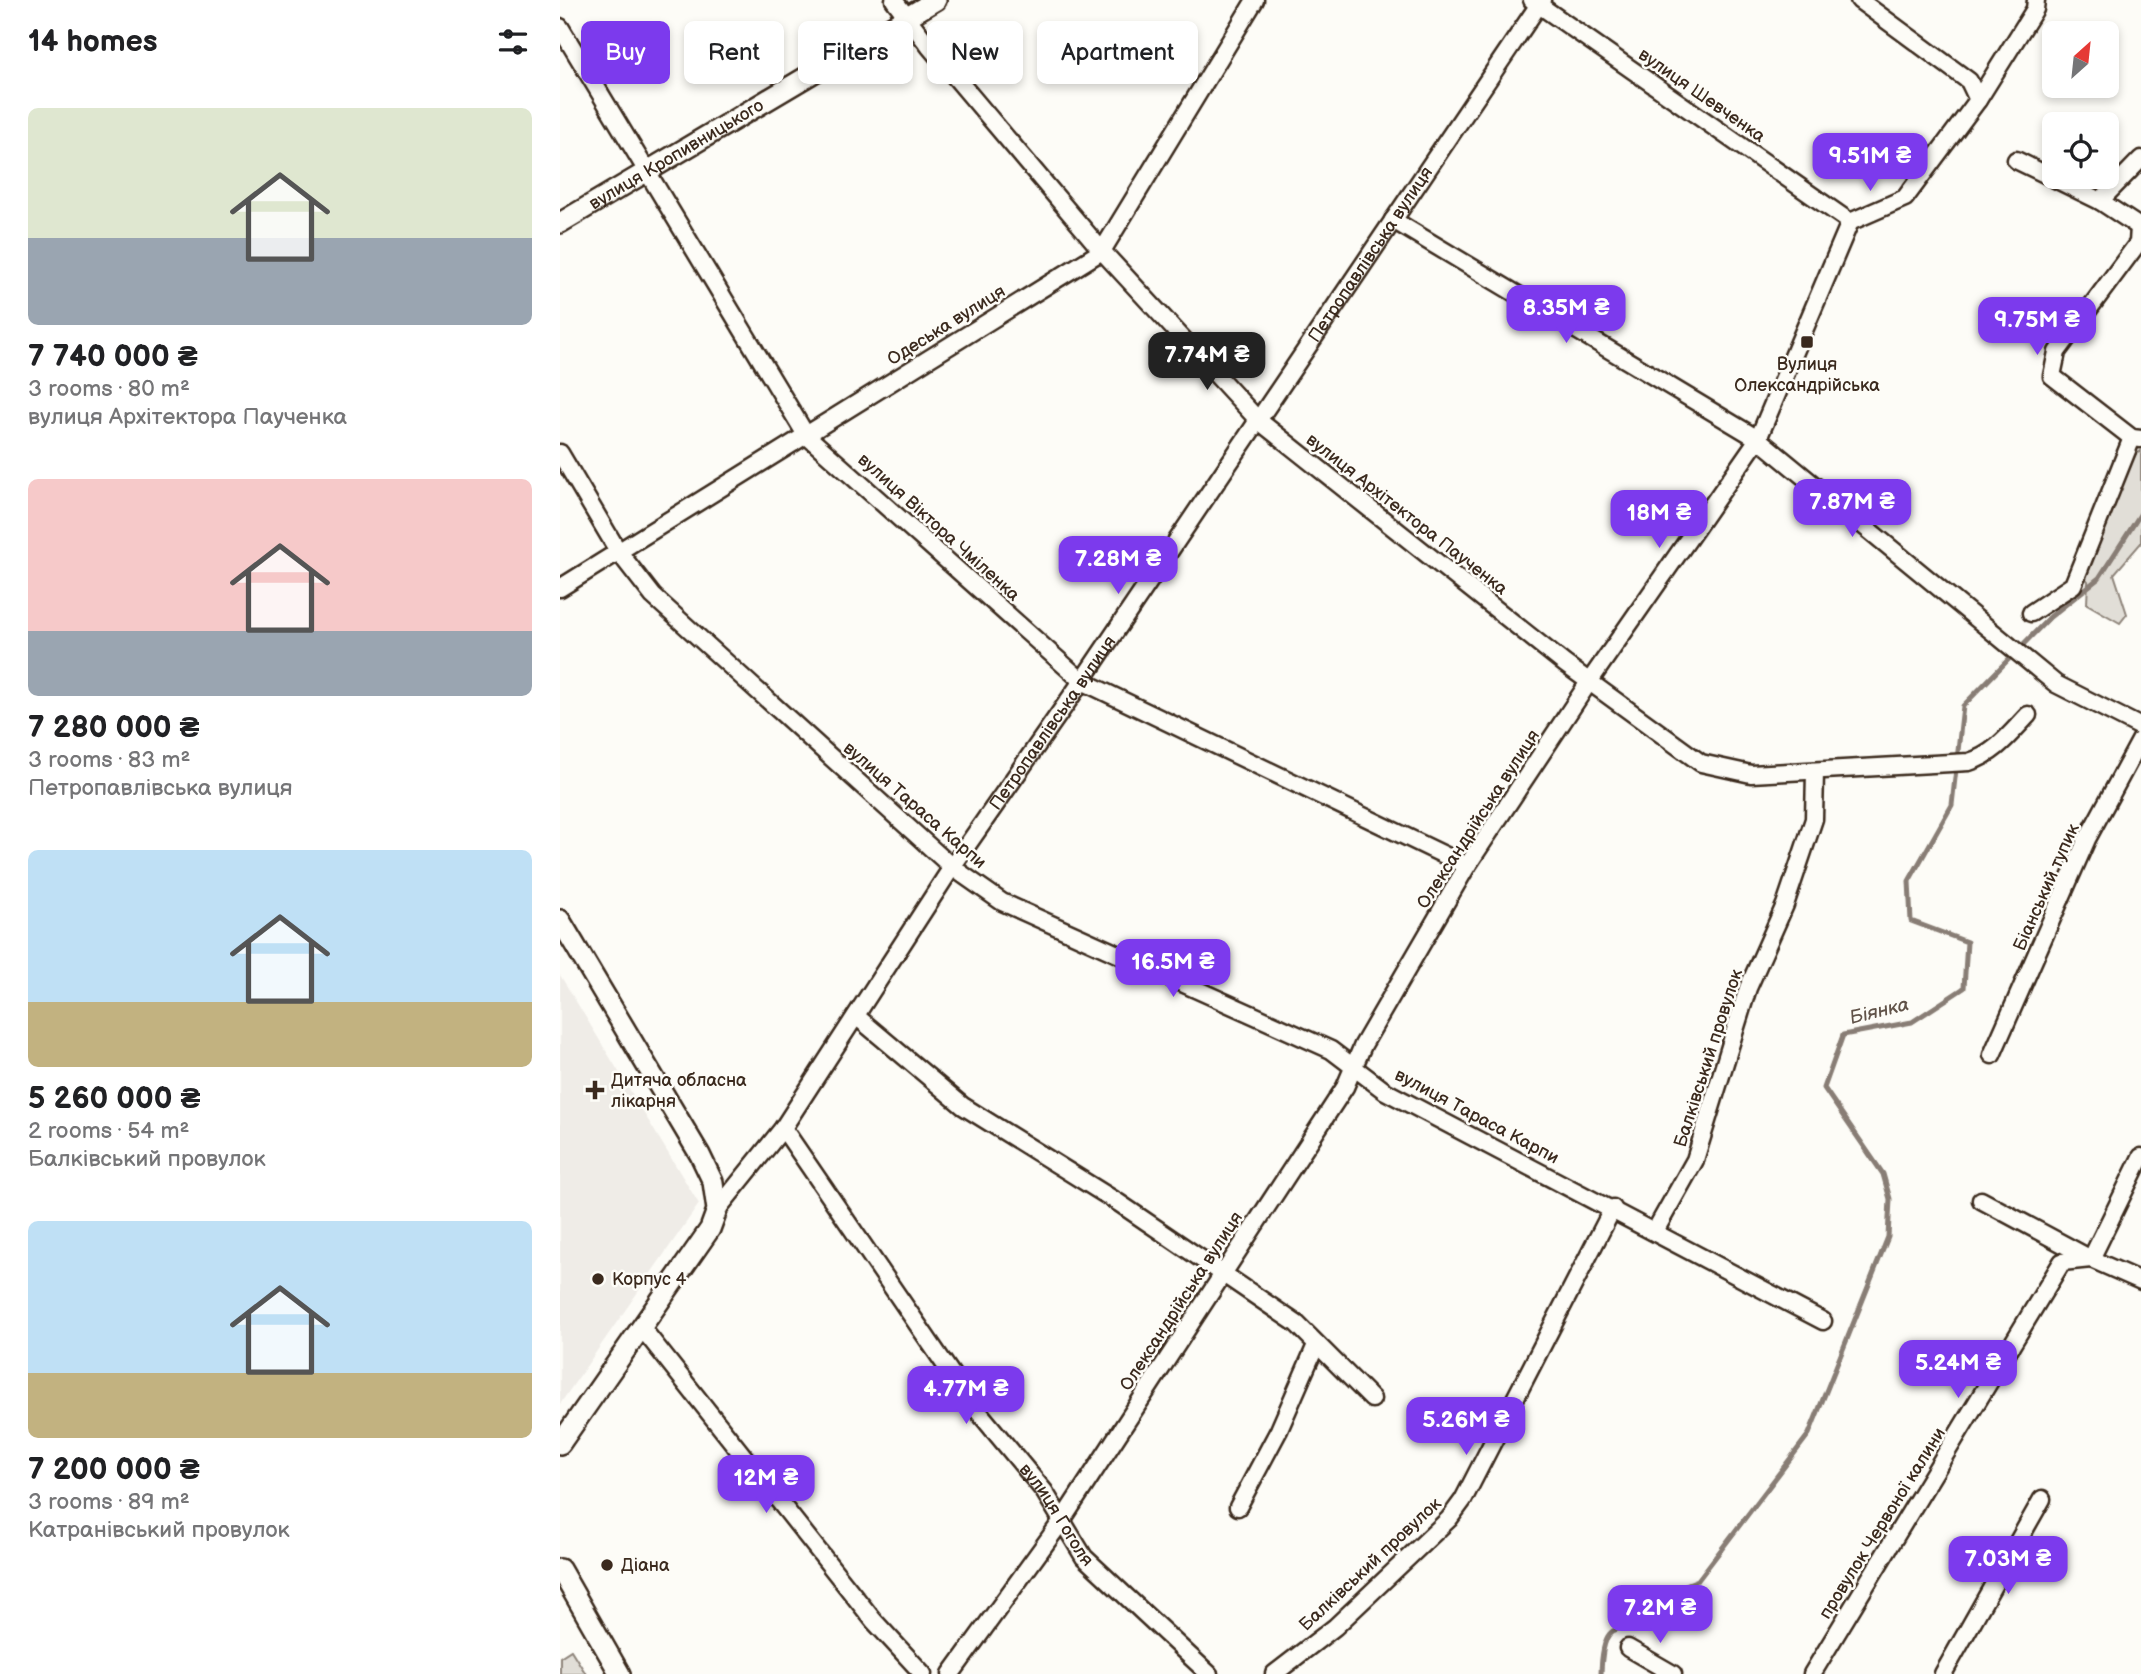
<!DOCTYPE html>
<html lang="en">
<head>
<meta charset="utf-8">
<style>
  :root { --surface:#fff; --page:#f2f2f2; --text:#202124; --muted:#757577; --accent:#7c3aed }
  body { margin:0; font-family:"Balsamiq Sans",sans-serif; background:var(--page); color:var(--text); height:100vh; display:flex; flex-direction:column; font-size:26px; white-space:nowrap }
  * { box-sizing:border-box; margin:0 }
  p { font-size:23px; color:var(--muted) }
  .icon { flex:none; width:38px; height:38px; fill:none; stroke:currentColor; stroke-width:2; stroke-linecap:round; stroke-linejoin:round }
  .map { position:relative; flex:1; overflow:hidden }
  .panel { display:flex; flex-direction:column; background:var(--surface); width:560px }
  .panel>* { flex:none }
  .banner { position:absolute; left:21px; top:21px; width:665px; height:63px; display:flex; gap:14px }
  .needle { width:46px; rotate:27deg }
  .controls { position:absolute; left:1482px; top:21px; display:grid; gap:14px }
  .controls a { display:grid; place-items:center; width:77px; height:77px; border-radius:10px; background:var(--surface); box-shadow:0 4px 10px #0003; font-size:35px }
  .price { position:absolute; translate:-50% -60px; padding:0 16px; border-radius:14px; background:var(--accent); color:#fff; font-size:23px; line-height:46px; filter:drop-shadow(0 2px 4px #0008) }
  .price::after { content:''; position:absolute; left:50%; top:42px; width:21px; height:16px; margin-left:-10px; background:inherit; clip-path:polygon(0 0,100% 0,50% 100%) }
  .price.current { background:#222; color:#fff }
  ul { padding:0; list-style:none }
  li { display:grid; align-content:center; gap:14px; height:371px; padding:0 28px }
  li span { display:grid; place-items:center; height:217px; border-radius:10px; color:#555 }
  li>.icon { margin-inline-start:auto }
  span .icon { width:126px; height:126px; fill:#fffc; stroke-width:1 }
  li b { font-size:30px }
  h2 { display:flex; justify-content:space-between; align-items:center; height:84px; padding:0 28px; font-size:30px }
  .chip { padding:0 24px; border-radius:10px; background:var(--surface); box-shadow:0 4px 10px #0003; font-size:24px; line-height:63px }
  .chip.current { background:var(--accent); color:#fff }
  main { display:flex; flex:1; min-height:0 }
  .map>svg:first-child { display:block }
  .built { fill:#efece7 }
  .green { fill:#e1ded7; stroke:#8e847a; stroke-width:2 }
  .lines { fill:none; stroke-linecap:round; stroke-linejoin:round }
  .stream { stroke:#887d74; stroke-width:5 }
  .minor-casing { stroke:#3b2a1e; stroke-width:21 }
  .major-casing { stroke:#3b2a1e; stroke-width:24 }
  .minor { stroke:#fdfcf7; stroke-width:16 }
  .major { stroke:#fdfcf7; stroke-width:19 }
  .poi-dot { fill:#3b2a1e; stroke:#fdfcf7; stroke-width:2.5 }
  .labels { text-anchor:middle; stroke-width:5; stroke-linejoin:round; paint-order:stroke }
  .street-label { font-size:18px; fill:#3b2a1e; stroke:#fdfcf7 }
  .poi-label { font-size:18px; fill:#3b2a1e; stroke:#fdfcf7; text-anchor:start }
  .water-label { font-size:19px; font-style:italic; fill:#615349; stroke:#fdfcf7 }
</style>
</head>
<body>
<main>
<section class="panel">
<h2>14 homes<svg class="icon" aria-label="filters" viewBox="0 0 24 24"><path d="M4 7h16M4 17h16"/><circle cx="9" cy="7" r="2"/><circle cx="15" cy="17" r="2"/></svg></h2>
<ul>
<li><span style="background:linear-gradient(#dfe7d0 60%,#9aa5b1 0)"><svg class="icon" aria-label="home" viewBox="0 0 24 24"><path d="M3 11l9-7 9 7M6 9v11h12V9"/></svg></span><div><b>7 740 000 ₴</b><p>3 rooms · 80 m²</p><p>вулиця Архітектора Паученка</p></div></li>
<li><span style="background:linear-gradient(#f6c9c9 70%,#9aa5b1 0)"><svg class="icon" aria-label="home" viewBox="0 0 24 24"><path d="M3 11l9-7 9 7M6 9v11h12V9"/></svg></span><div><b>7 280 000 ₴</b><p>3 rooms · 83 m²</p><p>Петропавлівська вулиця</p></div></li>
<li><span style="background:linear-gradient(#bfe0f5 70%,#c2b280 0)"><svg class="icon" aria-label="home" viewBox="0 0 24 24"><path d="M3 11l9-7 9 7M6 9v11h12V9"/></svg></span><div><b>5 260 000 ₴</b><p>2 rooms · 54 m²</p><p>Балківський провулок</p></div></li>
<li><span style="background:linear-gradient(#bfe0f5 70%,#c2b280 0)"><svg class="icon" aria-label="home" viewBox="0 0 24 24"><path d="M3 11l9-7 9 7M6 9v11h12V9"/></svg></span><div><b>7 200 000 ₴</b><p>3 rooms · 89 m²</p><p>Катранівський провулок</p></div></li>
</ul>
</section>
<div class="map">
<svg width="1581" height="1674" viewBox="0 0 1581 1674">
  <rect width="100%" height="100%" fill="#fdfcf7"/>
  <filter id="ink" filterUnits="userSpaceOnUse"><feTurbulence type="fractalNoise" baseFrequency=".0143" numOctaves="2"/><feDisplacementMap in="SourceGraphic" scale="14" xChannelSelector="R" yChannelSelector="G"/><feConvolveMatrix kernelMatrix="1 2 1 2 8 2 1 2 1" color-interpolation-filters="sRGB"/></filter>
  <g filter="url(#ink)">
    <path class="built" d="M0,975L139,1204L0,1404Z"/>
    <path class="green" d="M1581,451V543L1554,574L1567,614L1560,623L1527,604L1528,581L1521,573L1546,525L1573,456Z
      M11,1650L26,1674H0V1657Z"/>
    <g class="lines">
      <path class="stream" d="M1041,1674C1043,1601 1071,1645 1091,1617C1095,1612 1096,1602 1098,1596L1138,1580L1249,1434L1328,1237L1330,1199L1323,1174L1264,1088L1283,1035L1352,1022L1404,988L1407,942L1351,921L1349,881L1392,805L1403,706L1490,617L1539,578L1581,513"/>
      <defs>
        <g id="minor">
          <path d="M334,0L369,46L542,251L698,420L1005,664L1141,763L1191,774L1409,762C1435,754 1450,734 1468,715"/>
          <path d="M972,0L1290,222"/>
          <path d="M1299,0L1409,81L1418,100"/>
          <path d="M0,27L246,435L522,681L907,866"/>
          <path d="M1456,160L1540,201L1581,228"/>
          <path d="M1540,201L1581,159"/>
          <path d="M833,220L1198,439L1496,684L1581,727"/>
          <path d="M1579,227L1578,243L1497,352L1492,376L1572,438L1581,439"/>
          <path d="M0,453L58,551L93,596L392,867L442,902L771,1050L825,1091L1263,1321"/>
          <path d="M0,588L542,251L695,0"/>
          <path d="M1471,613L1513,585L1572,438"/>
          <path d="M296,1016L403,1106L559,1203L737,1324L812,1399"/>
          <path d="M1432,1055L1527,839L1581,739"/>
          <path id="s1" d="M223,1128L412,1404L484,1491L524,1557L649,1674"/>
          <path d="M1421,1200L1531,1259L1581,1281"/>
          <path id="s2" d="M157,1210L223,1128L392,867L522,681L982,0"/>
          <path d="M1095,1231L1135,1160L1188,988L1225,905L1254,819L1255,771"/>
          <path d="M82,1328L314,1621L363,1674"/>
          <path d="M678,1507L719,1430L756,1345"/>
          <path d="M1068,1648L1113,1674"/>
          <path d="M391,1674L501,1522L785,1087L803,1045L907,866L1029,682L1198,439L1290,222L1345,198L1418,100L1475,9L1476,0"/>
          <path d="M714,1674L775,1627L889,1519L903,1500L1053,1208"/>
          <path d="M1252,1674L1502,1262L1531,1259L1581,1157"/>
          <path d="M1383,1674L1482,1499"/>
        </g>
        <g id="major">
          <path id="s3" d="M0,223L376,0"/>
          <path d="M0,920L140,1155L153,1182L157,1210L150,1229L0,1444"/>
          <path d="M0,1569L60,1674"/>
        </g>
      </defs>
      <use href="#minor" class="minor-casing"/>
      <use href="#major" class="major-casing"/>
      <use href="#minor" class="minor"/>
      <use href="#major" class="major"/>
    </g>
  </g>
  <g class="poi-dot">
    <rect x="1240" y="335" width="14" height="14" rx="3.5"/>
    <path d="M31.5 1079.5h7v7h7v7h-7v7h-7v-7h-7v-7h7z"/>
    <circle cx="38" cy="1279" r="7"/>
    <circle cx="47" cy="1565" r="7"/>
  </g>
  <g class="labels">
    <g class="street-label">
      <text transform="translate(1142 95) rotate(35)" y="6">вулиця Шевченка</text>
      <text dy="6" stroke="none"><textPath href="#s3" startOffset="135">вулиця Кропивницького</textPath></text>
      <text dy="6" stroke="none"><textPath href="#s2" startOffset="1158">Петропавлівська вулиця</textPath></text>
      <text transform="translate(386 325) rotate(-32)" y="6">Одеська вулиця</text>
      <text transform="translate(847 514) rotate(38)" y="6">вулиця Архітектора Паученка</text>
      <text transform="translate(379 527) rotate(42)" y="6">вулиця Віктора Чміленка</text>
      <text dy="6" stroke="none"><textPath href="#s2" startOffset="592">Петропавлівська вулиця</textPath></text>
      <text transform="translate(355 805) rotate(41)" y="6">вулиця Тараса Карпи</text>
      <text transform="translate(918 819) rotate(-57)" y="6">Олександрійська вулиця</text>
      <text transform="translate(1486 887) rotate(-66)" y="6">Біанський тупик</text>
      <text transform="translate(1148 1058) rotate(-72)" y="6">Балківський провулок</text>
      <text transform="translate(917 1116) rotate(28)" y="6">вулиця Тараса Карпи</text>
      <text transform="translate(621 1301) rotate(-57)" y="6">Олександрійська вулиця</text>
      <text dy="6" stroke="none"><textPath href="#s1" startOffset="474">вулиця Гоголя</textPath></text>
      <text transform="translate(1322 1523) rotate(-58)" y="6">провулок Червоної калини</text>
      <text transform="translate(810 1564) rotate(-43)" y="6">Балківський провулок</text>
    </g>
    <g class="poi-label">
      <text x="1247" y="370" text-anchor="middle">Вулиця<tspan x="1247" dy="21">Олександрійська</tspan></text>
      <text x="51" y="1086">Дитяча обласна<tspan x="51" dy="21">лікарня</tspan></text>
      <text x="52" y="1285">Корпус 4</text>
      <text x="61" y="1571">Діана</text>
    </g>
    <g class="water-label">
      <text transform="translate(1319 1010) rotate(-14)" y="7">Біянка</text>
    </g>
  </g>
</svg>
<div class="controls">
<a><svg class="needle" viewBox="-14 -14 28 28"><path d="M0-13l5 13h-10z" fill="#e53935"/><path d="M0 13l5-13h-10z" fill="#757577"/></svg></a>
<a><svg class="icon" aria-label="locate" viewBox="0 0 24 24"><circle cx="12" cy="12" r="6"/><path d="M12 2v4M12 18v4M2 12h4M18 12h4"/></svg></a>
</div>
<b class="price" style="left:1310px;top:193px">9.51M ₴</b>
<b class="price" style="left:1006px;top:345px">8.35M ₴</b>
<b class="price" style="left:1477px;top:357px">9.75M ₴</b>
<b class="price current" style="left:647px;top:392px">7.74M ₴</b>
<b class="price" style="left:1292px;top:539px">7.87M ₴</b>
<b class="price" style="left:1099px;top:550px">18M ₴</b>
<b class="price" style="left:558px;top:596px">7.28M ₴</b>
<b class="price" style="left:613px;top:999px">16.5M ₴</b>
<b class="price" style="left:1398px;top:1400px">5.24M ₴</b>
<b class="price" style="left:406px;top:1426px">4.77M ₴</b>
<b class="price" style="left:906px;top:1457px">5.26M ₴</b>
<b class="price" style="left:206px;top:1515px">12M ₴</b>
<b class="price" style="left:1448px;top:1596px">7.03M ₴</b>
<b class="price" style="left:1100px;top:1645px">7.2M ₴</b>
<div class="banner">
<a class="chip current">Buy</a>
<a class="chip">Rent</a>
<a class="chip">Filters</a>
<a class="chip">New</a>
<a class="chip">Apartment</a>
</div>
</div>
</main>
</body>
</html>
